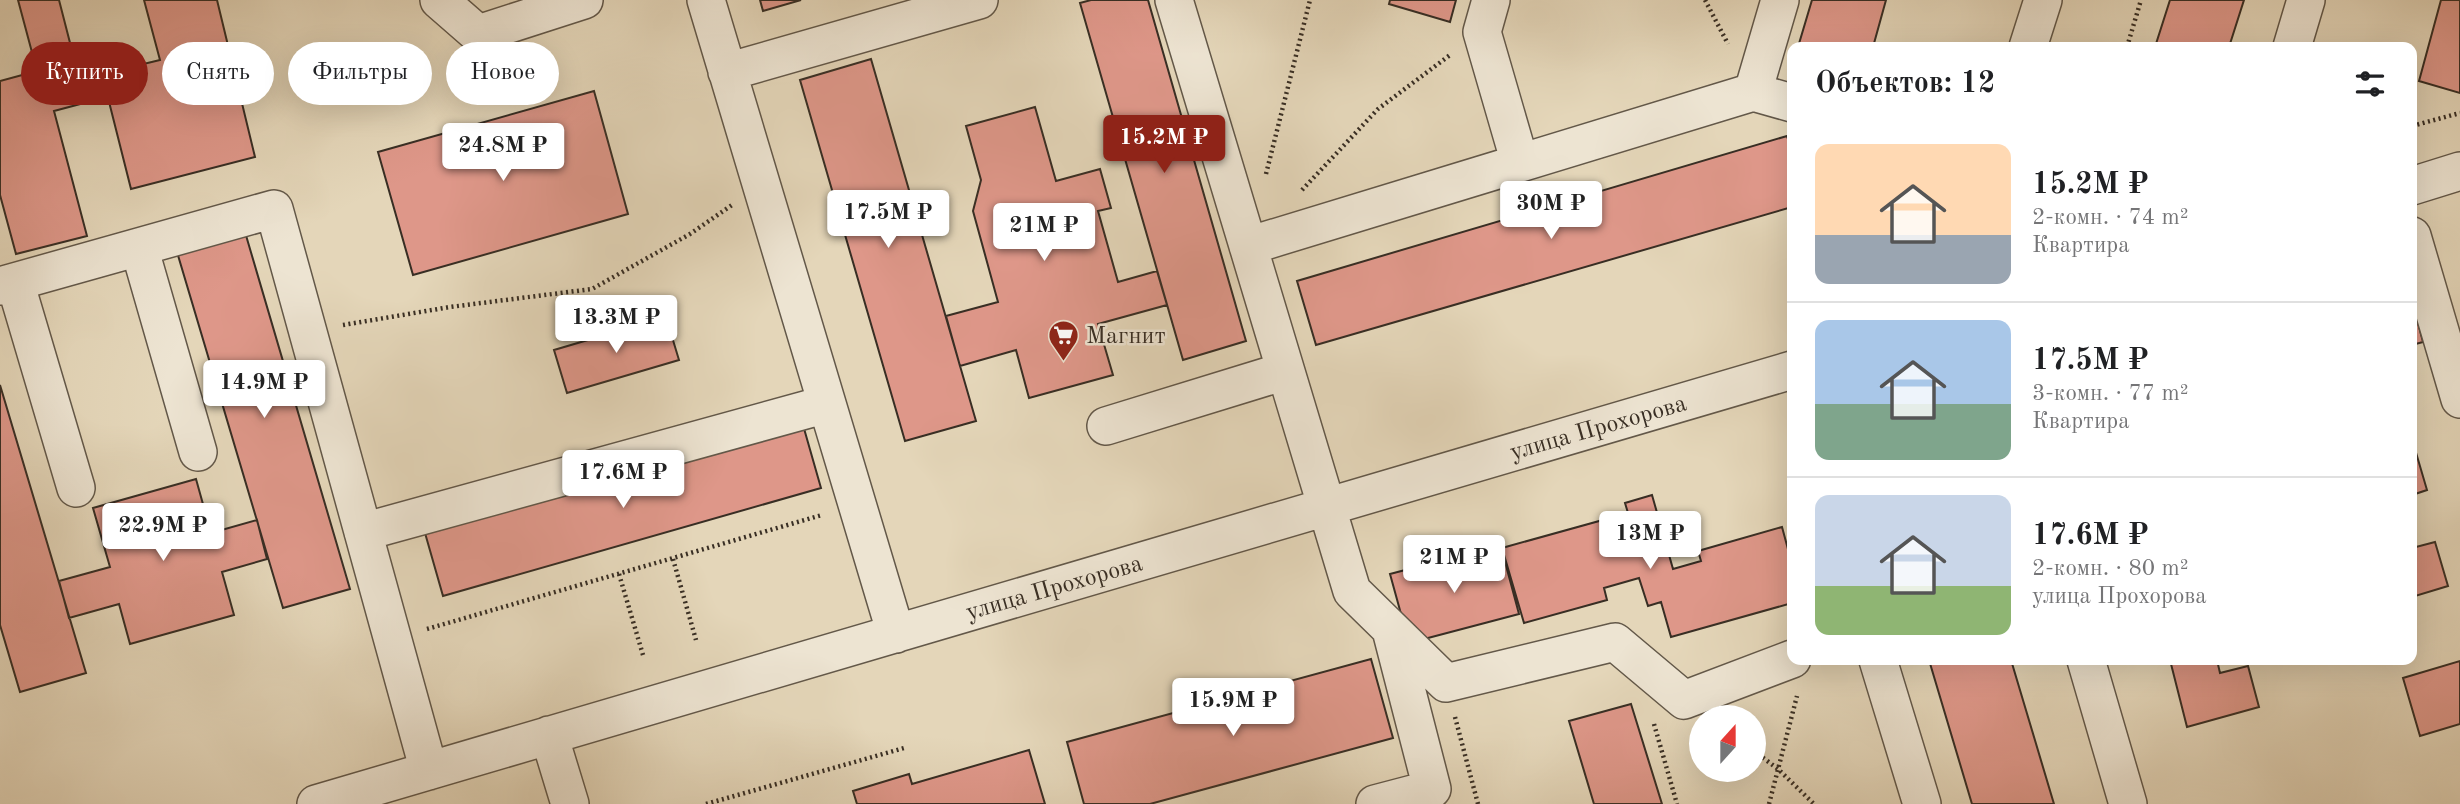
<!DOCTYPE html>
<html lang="ru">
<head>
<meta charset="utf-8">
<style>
  :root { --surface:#fff; --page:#f2f2f2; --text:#202124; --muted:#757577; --line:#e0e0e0; --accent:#8f2418 }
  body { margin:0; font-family:"Old Standard TT",serif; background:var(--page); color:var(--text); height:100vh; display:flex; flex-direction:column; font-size:26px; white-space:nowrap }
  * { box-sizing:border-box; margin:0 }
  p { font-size:23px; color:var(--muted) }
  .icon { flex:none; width:38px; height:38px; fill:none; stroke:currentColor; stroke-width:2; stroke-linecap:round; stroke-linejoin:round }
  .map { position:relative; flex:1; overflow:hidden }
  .sheet { position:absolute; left:1787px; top:42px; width:630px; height:623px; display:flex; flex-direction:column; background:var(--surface); border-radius:14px; box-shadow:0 7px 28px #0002 }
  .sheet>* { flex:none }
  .banner { position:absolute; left:21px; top:42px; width:665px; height:63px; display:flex; gap:14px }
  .needle { width:46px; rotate:21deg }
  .buttons { position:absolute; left:1689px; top:705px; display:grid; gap:14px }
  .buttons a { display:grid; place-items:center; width:77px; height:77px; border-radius:50%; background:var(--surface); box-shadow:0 7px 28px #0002; font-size:35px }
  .price { position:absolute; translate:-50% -60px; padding:0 16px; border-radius:7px; background:#fff; color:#222; font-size:23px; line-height:46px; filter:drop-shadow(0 2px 4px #0008) }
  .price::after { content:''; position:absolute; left:50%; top:42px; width:21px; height:16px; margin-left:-10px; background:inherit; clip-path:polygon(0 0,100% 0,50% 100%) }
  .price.selected { background:var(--accent); color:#fff }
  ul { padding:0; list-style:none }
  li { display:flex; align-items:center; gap:21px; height:175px; padding:0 28px }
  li+li { border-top:2px solid var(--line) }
  li span { display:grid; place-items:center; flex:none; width:196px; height:140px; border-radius:14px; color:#555 }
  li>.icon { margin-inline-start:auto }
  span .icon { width:84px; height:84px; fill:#fffc; stroke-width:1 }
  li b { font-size:30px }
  h2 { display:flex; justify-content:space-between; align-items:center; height:84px; padding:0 28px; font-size:30px }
  .chip { padding:0 24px; border-radius:32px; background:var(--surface); box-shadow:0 7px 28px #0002; font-size:24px; line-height:63px }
  .chip.selected { background:var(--accent); color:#fff }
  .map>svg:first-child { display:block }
  .building { fill:#de9789; stroke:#382e24; stroke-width:2 }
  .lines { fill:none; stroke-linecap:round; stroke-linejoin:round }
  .minor-casing { stroke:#635849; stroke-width:40 }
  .path { stroke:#382e24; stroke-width:4.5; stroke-dasharray:2 3.5; stroke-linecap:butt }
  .minor { stroke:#ede4d2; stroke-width:37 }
  .labels { text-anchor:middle; stroke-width:5; stroke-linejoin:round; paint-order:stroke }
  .poi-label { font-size:24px; fill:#382e24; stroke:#ede4d2; text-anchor:start }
  .street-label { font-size:24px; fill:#382e24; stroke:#ede4d2 }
</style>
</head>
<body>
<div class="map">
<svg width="2460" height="804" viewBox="0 0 2460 804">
  <rect width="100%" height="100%" fill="#e4d6b9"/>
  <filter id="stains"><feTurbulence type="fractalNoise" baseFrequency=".00286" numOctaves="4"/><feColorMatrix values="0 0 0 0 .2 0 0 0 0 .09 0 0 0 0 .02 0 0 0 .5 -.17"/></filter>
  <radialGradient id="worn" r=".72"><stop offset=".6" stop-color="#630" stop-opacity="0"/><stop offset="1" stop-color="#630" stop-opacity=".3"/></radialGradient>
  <path class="building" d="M18,0H59L77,70L95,66L103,98L54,111L87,236L16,254L0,195V81L37,71Z
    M144,0H217L255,157L131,189L102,74L160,60Z
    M760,0H801L763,11Z
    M1091,0H1148L1246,341L1183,360L1080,3Z
    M1390,0H1456L1450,22L1389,4Z
    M1812,0H1886L1873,47H1798Z
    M2170,0H2244L2229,47H2155Z
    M2441,0H2460V93L2419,81Z
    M871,59L976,421L905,441L800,80Z
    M594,91L628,214L413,275L378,152Z
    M1035,107L1056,181L1100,169L1111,208L1098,211L1118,282L1157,271L1167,305L1098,324L1113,375L1029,398L1016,350L960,366L946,316L998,302L973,211L981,180L966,126Z
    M1787,136L1792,152V207L1316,345L1297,281Z
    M245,232L350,589L283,608L177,252Z
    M2412,300L2423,342L2412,345Z
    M666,317L679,360L567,393L554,350Z
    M0,385L86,673L20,692L0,625Z
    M803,425L821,488L443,596L425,533Z
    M2412,439L2427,490L2412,495Z
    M196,479L211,533L257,520L267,559L222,572L234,615L130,644L119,604L69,618L59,581L110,567L93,508Z
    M1652,495L1673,569L1701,561L1698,551L1782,527L1792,564V603L1671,637L1661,602L1648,606L1639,578L1604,588L1607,600L1524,623L1502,548L1628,513L1625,503Z
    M2435,542L2448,586L2412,597V548Z
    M1485,549L1488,561L1504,558L1519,614L1409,643L1390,574Z
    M1371,659L1393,738L1150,804H1084L1067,742Z
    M1929,660H2011L2054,804H1972Z
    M2170,660H2217L2220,673L2248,666L2259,707L2187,727Z
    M2460,661V724L2420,736L2403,678Z
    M1631,704L1662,804H1594L1569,721Z
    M1029,750L1045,804H857L853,791L909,774L912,784Z"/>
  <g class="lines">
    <defs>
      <path id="minor" d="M439,0L478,34L584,0
        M706,0L896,634
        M1174,0L1352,591L1446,683L1615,642L1684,700L1792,659
        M1491,0L1482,32L1520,163
        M2028,47L2043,0
        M2292,47L2306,0
        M727,72L979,0
        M1753,92L1792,103
        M2412,186L2460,171
        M2412,236L2460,399
        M1248,246L1753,92L1780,0
        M139,247L198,452
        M15,282L76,488
        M0,286L274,209L429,771
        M1106,426L1285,371
        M363,532L827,404
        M1878,660L1922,804
        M2086,660L2128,804
        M549,735L570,804
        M316,804L1792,370
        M1375,804L1432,789L1391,630"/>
    </defs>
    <use href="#minor" class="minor-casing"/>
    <path class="path" d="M1705,0L1728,44
      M2127,47L2141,0
      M2412,126L2460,113
      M1266,174L1310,0
      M1302,190L1378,109L1450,55
      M343,325L450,307L592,289L690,234L732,205
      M673,559L696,640
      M619,574L643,655
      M427,629L822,515
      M1455,717L1478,804
      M1654,724L1677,804
      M1754,751L1778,769L1814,804
      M706,804L904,748
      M1769,804L1797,696"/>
    <use href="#minor" class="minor"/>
  </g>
  <defs>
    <symbol id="supermarket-pin" viewBox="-11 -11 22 30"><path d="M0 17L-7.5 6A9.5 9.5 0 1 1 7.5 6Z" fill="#8f2418" stroke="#ede4d2"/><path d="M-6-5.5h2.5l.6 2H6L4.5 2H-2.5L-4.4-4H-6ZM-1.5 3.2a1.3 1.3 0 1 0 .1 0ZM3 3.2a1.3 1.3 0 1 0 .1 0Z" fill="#fff"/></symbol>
  </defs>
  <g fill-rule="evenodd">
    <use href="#supermarket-pin" x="1046" y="318" width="35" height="47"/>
  </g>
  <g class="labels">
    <g class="poi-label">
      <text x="1086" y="343">Магнит</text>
    </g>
    <g class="street-label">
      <text transform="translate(1598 427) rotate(-16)" y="8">улица Прохорова</text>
      <text transform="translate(1054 587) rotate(-16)" y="8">улица Прохорова</text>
    </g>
  </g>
  <rect width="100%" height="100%" filter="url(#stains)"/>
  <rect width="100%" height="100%" fill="url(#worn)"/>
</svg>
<div class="buttons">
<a><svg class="needle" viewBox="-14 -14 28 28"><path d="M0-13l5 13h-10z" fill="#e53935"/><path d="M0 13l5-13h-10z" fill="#757577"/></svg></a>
</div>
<b class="price selected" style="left:1164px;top:175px">15.2M ₽</b>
<b class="price" style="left:503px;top:183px">24.8M ₽</b>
<b class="price" style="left:1551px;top:241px">30M ₽</b>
<b class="price" style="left:888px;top:250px">17.5M ₽</b>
<b class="price" style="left:1044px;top:263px">21M ₽</b>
<b class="price" style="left:616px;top:355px">13.3M ₽</b>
<b class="price" style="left:264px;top:420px">14.9M ₽</b>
<b class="price" style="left:623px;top:510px">17.6M ₽</b>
<b class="price" style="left:163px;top:563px">22.9M ₽</b>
<b class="price" style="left:1650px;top:571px">13M ₽</b>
<b class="price" style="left:1454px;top:595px">21M ₽</b>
<b class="price" style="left:1233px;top:738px">15.9M ₽</b>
<div class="banner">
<a class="chip selected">Купить</a>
<a class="chip">Снять</a>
<a class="chip">Фильтры</a>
<a class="chip">Новое</a>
</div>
<section class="sheet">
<h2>Объектов: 12<svg class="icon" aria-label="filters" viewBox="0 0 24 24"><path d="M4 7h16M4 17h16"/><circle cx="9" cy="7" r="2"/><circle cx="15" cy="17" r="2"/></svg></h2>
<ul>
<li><span style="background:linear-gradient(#ffd9b3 65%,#9aa5b1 0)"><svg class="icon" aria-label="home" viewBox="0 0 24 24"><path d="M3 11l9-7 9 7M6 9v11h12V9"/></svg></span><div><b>15.2M ₽</b><p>2-комн. · 74 m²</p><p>Квартира</p></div></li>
<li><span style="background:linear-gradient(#a9c7e8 60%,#7fa58c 0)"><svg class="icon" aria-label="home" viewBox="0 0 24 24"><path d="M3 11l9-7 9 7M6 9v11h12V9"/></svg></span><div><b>17.5M ₽</b><p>3-комн. · 77 m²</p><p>Квартира</p></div></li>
<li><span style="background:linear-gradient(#c9d6e8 65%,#8fb573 0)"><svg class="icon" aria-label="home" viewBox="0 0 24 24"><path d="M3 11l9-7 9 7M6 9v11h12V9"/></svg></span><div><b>17.6M ₽</b><p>2-комн. · 80 m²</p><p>улица Прохорова</p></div></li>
</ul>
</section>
</div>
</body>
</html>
